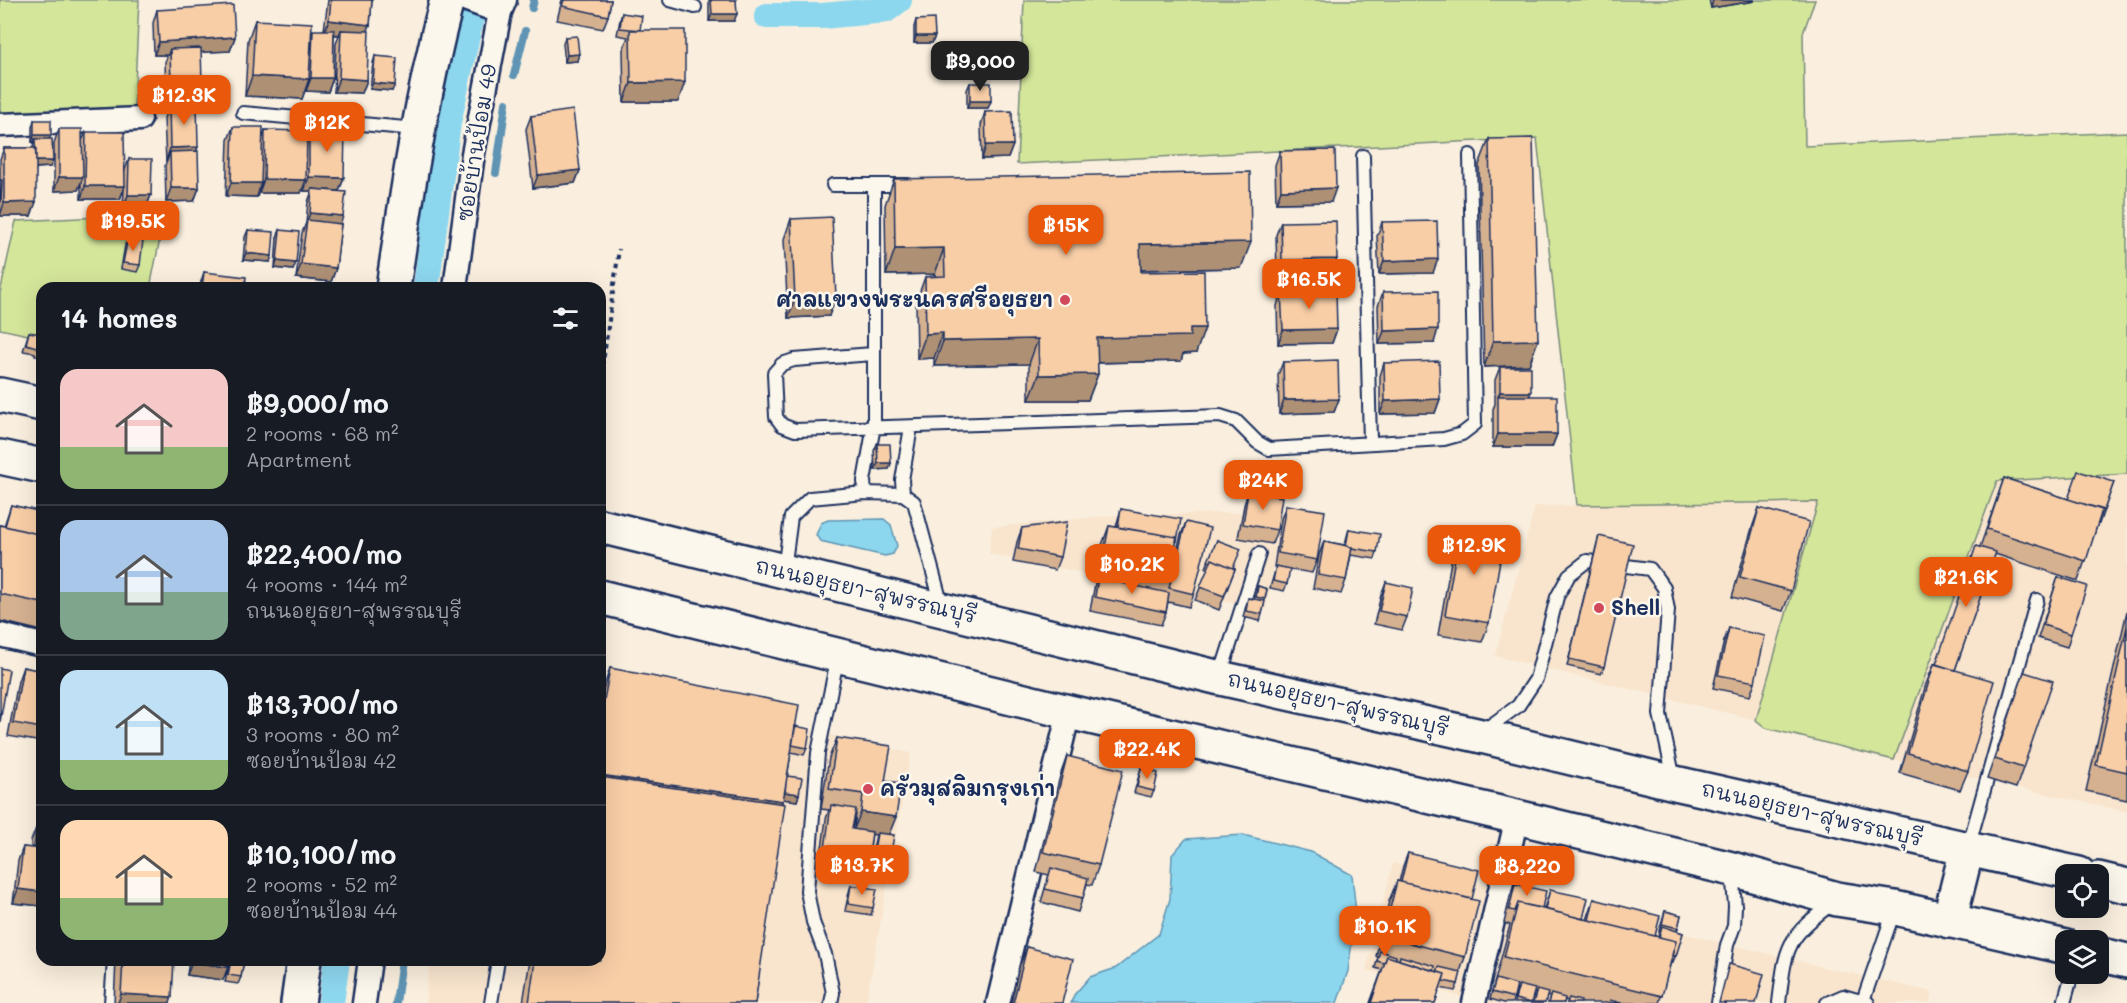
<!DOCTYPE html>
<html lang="en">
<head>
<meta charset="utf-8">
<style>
  :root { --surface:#171b24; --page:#242831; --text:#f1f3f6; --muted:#9ea1a6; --line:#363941; --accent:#ea580c }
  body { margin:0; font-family:Mali,"Playpen Sans Thai",sans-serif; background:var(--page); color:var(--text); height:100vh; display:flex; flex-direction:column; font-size:22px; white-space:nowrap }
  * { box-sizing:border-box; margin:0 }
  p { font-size:20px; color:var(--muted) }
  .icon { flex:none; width:33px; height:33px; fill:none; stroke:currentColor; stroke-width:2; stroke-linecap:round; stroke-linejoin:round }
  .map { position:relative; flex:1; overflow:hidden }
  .sheet { position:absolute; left:36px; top:282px; width:570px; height:684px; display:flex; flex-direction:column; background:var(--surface); border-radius:18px; box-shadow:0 6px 24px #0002 }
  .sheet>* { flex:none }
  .fabs { position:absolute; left:2055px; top:864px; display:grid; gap:12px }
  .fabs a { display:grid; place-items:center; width:54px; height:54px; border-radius:12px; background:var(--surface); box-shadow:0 6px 24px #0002; font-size:30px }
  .price { position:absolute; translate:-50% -51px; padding:0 14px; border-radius:12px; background:var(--accent); color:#fff; font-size:20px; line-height:39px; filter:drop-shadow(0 2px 3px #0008) }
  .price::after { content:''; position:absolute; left:50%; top:36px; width:18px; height:14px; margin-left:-9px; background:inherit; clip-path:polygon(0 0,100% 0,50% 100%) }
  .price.current { background:#222; color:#fff }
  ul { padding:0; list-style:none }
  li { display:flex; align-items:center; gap:18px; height:150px; padding:0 24px }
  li+li { border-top:2px solid var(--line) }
  li span { display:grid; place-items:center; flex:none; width:168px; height:120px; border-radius:18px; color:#555 }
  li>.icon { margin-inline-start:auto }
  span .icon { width:72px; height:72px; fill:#fffc; stroke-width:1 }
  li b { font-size:26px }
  h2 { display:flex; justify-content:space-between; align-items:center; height:72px; padding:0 24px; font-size:26px }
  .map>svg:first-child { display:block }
  .built { fill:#f9e5ce }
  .green { fill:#d4e69a; stroke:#788a7c; stroke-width:1.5 }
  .water { fill:#8dd7ee; stroke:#5f94b4; stroke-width:1.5 }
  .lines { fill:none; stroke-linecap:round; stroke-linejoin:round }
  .stream { stroke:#5f94b4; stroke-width:8 }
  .canal { stroke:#8dd7ee; stroke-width:26 }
  .service-casing { stroke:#1b2f5e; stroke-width:16 }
  .minor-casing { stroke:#1b2f5e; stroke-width:27 }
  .secondary-casing { stroke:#1b2f5e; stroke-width:38 }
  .primary-casing { stroke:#1b2f5e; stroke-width:38 }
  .path { stroke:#1b2f5e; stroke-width:4; stroke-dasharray:4.5 4.5; stroke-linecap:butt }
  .service { stroke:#fbf7ec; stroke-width:12 }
  .minor { stroke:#fbf7ec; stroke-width:22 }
  .secondary { stroke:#fbf7ec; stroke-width:33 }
  .primary { stroke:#fbf7ec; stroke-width:33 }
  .wall { fill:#d5b190; stroke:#1b2f5e; stroke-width:1.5; fill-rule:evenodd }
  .shaded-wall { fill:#ae9075; stroke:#1b2f5e; stroke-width:1.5 }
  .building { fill:#f8cea7; stroke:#1b2f5e; stroke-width:1.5 }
  .poi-dot { fill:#d1495b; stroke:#fbf7ec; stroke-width:2 }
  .labels { text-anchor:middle; stroke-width:5; stroke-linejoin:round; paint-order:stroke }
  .street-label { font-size:21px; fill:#1b2f5e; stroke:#fbf7ec }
  .poi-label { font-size:21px; font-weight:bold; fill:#1b2f5e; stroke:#fbf7ec; text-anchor:start }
</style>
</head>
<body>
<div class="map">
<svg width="2127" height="1003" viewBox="0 0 2127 1003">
  <rect width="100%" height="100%" fill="#faefde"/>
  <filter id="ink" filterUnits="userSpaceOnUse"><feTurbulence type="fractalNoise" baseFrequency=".0167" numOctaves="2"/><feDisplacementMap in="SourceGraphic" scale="12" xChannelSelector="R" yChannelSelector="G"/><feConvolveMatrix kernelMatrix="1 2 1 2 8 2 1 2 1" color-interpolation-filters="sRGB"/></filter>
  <g filter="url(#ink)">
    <path class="built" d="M2127,474V812L1894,760L1997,481Z
      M1818,502L1756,720L1495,656L1535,506Z
      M1282,512L1266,610L989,554L992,527L1117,515Z
      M0,543L42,553V633L0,624Z
      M600,682L911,753L866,1003H425L430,960H600Z
      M1393,863L1819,966L1933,992L1929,1003H1663L1666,991L1662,1003H1483L1366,970Z"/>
    <path class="green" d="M0,0H139L134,108L0,114Z
      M1024,0H1815L1803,33L1805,146L2127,132V474L1997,481L1894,760L1766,728L1756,720L1818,502L1577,505L1537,138L1017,164Z
      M165,214L150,288H42V338L0,329V293L16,221Z"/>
    <path class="water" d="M884,519L891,525L897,546L893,554L885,556L820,541L816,535L821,523L828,520Z
      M1243,835L1311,852L1352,875L1356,913L1348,971L1337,1003H1071L1074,995L1090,977L1116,968L1159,934L1170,899L1172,855L1186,839Z"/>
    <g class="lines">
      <path class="stream" d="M532,8L534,0
        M514,75L525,31
        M496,173L506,103
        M396,1003L402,960"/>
      <path class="canal" d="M767,16H822L886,10L899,0
        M426,288L448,123L475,0
        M331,1003L337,960"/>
      <defs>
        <path id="service" d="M670,0L695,7
          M243,113L416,129
          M1363,156L1370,442
          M833,185H908
          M873,354L794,360L782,364L774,373L776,417L782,425L795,430L1220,416L1236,421L1257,442L1269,449L1444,439L1462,434L1475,424L1470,155
          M865,493L864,481L874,426V186
          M903,494L902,480L911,427
          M784,570L791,517L810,498L865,493L903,494L914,502L942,606
          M1220,676L1259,554
          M1483,731L1518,706L1536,679L1557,597L1569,575L1587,561L1650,569L1664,588L1668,610L1660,714L1674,779
          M1968,848L2037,600
          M1863,1001L1895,908
          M111,1003L114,960
          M491,1003L498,960
          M831,1003L833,993L825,954L813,922L807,891L818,753L838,655
          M1718,1003L1727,945L1734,926L1735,906L1732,871
          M1779,1003C1786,945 1786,938 1834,902
          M1827,1003L1843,996L1868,1003
          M2064,1003L2072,974"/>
        <path id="minor" d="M467,0L500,12
          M0,125L140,119
          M455,288L473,154L500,12L505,0
          M0,635L42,645
          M364,1003L370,960
          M998,1003L1069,712
          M1474,1003L1517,817"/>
        <path id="secondary" d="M393,288C407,191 422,95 447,0
          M298,1003L304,960"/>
        <path id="primary" d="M0,395L42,404
          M0,457L42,466
          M600,526L1220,678L1477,735L1675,783L2079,874
          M600,597L1069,712L1517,817L1732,869L1837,899L1895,908L2066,947
          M2098,879L2127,886
          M1949,921L1967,849
          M2098,954L2127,961"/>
      </defs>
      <use href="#service" class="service-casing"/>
      <use href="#minor" class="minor-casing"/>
      <use href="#secondary" class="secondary-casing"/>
      <use href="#primary" class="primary-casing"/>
      <path class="path" d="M600,384L619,249"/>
      <use href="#service" class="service"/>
      <use href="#minor" class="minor"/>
      <use href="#secondary" class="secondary"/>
      <use href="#primary" class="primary"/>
    </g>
    <path class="wall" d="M328,0H372L370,25L367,31V80L362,93L334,92L336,44L339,35H334L333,78L328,92L306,91V88L302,99L245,96L248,40L255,20L312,32L324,30Z
      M562,0H611L608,16L603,29L557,20Z
      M709,0H736L734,21H709Z
      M1709,0H1754V1L1711,8Z
      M157,10L235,37L230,51L201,52L197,97H166L165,62L168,55H154L153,23Z
      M622,13L640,30L678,102H624L623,50L628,37L617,35L620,20Z
      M916,20L935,36L932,43H914V27Z
      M565,37L577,61L565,62L563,44Z
      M375,56L392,91L370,89L373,63Z
      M970,83L991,101L988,108H967V90Z
      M169,104L196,151L199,188L194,201L166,202L165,165L167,161H166L164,118Z
      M985,112L1013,145L1008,158L982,159L981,125Z
      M531,116L580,170L575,183L533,188L526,129Z
      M34,120L49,139L50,167L36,168L31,216H0V159L4,148H33L34,142H32V127Z
      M233,127L263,137L265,130L307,136L309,129L344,178L339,191L341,224L336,268L331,282L296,278L302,233L306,223L308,202L312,191H304V184L301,193H259V190L257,197L226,196L228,140Z
      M59,129L82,141L86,132L125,170L129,159L151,195L146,208H123L124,189L120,199H81V183L78,190L54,191V143Z
      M1489,139L1538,340L1529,365L1484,367L1479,165Z
      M1280,151L1331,202L1276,203L1275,165Z
      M894,179L1241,268L1141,270V272L1196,353L1183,354L1181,361L1097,363L1098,374L1088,400H1029V364L934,366V358L917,359L916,302L925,277L935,276V274L886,275L885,205Z
      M791,219L829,316L788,318L784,239Z
      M1281,222L1332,272L1277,274L1276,235Z
      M1382,222L1433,273L1379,274L1377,236Z
      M248,230L270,262L243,260L245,237Z
      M280,230L293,270L275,268L277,237Z
      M128,238L140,265L137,272L121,269L125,245Z
      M204,272L245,288H199Z
      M1281,292L1337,329L1332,343L1278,344L1277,306Z
      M1383,292L1434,343L1379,344L1378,306Z
      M42,326V357L35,355V353L23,351L29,332L39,334Z
      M1283,362L1339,399L1334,412L1279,414L1278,375Z
      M1384,363L1440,399L1435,413L1380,414V376Z
      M1500,367L1530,396L1557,434L1552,447H1493V409L1495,404V380Z
      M877,444L891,463L889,469L875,470L874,451Z
      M2004,478L2068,499L2114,482L2099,524L2098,523L2078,581L1995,554L1955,670L1968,771L1960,790L1900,773L1926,684L1934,664H1936L1980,547Z
      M1248,492L1277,530L1272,544L1238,538L1244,505Z
      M11,505L42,512V631L0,621V525L4,526Z
      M1286,505L1317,560L1312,573L1289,569L1287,584L1284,591L1270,588L1276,567H1274L1281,519Z
      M1759,508L1791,591L1783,611L1732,597L1752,528Z
      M1121,509L1177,541L1175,545L1170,577L1181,535L1186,522L1194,594L1189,607L1168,602L1166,612L1161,625L1090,611L1102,545L1109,526L1116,527Z
      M1022,528L1060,557L1055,570L1013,562L1017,542Z
      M1349,529L1377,552L1375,559L1351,555L1346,580L1341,594L1313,588L1319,555L1324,541L1345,545L1347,536Z
      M1460,530L1489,623L1482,642L1438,635L1453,550Z
      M1599,536L1604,667L1601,674L1567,666L1597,543Z
      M1217,540L1233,568L1235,569L1219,610L1195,600L1208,569L1206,568Z
      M2058,577L2071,634L2067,647L2038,638Z
      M1386,582L1407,617L1402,630L1374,624L1381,595Z
      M1258,586L1267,589L1262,614L1260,621L1243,617L1248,598L1254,599Z
      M2127,611V800L2086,791Z
      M1729,628L1755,682L1750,696L1713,688L1724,641Z
      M23,667L42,671V742L8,736L18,681Z
      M610,668L795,726L807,748L804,755L791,752L787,779L799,794L797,801L783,799L782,803L755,1003H523L530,960H600V699Z
      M2024,672L2023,768L2016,788L1987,779Z
      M837,738L885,781L889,835V865L887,871L869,868L876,835L872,834L869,855L864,868L820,863L826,819L829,810L821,809L829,758ZM855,814H856L854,829H852Z
      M1067,756L1099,865L1092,885L1087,884L1078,912L1041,902L1049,875L1036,872L1060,776Z
      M1141,768L1154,791L1151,797L1134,793Z
      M36,828L42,829V906L13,903L18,861L23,847L31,848V841Z
      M1408,853L1472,899L1465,957L1460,972L1458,984L1455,991L1440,988L1435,1003H1370L1382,970L1375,968L1378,957L1376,956L1389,901L1397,881L1399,882L1403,866Z
      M1515,884L1542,908L1544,909L1550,890L1583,919L1587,920L1594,899L1655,936L1658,937L1660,931H1659L1665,911L1681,915L1677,931L1683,933L1673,963L1671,962L1659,1003H1567L1568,1001L1565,1000L1564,1003H1548L1550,997L1547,996L1545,1003H1533L1536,993H1534L1531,1003H1514L1517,989L1516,988L1512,1003H1504L1490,999L1510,925L1504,923L1510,897Z
      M851,885L873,908L871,915L845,911L849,892Z
      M1027,947L1062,1003H1011L1019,967Z
      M116,960H174L170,1003H114Z
      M189,960H229L228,967L223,980L187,975Z
      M230,960H244L241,977L238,984L225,982Z"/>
    <path class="shaded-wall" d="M1713,0H1754V1L1711,8Z
      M712,14H737L734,21H709Z
      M329,20L370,25L365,38L341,30L339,35L324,33Z
      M916,36H935L932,43H914Z
      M235,37L230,51L170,54V49L168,55H154L159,42Z
      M579,54L577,61L565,62L567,55Z
      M252,76L309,79L302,99L245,96Z
      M311,78H333L328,92L306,91Z
      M339,78L367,80L362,93L334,92Z
      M685,82L678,102H624L631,83Z
      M202,83L197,97H166L171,84Z
      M373,83L395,85L392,91L370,89Z
      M970,101H991L988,108H967Z
      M34,135H51L48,142L35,139L34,142H32Z
      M986,145H1013L1008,158L982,159Z
      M198,147L193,160L170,152L167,161H166L170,148Z
      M36,161H53L50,167L34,168Z
      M580,170L575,183L533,188L538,175Z
      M59,177H83L78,190L54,191Z
      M309,177L344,178L339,191L312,189V191H304Z
      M264,179L306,180L301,193H259Z
      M231,183H261L257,197L226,196Z
      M85,186H125L120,199H81Z
      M171,188H199L194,201L166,202Z
      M1336,188L1331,202L1276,203L1281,190Z
      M128,195H151L146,208H123Z
      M36,202L31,216H0L4,203Z
      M310,213L343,216L339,230L306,224Z
      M1251,242L1241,268L1131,270L1140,244Z
      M944,248L935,274L886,275L895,249Z
      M246,253L272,256L270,262L243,260Z
      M1337,259L1332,272L1277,274L1282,260Z
      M1438,259L1433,273L1379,274L1384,261Z
      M277,261L296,263L293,270L275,268Z
      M301,264L336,268L331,282L296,278Z
      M836,297L829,316L788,318L795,298Z
      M1190,328H1205L1196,353L1183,354L1181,361L1088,363L1097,338Z
      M1337,329L1332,343L1278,344L1283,330Z
      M1438,329L1434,343L1379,344L1384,331Z
      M943,333L934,358L917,359L926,334Z
      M1038,339L1029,364L934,366L943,341Z
      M1538,340L1529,365L1484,367L1493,341Z
      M1098,374L1088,400H1029L1039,375Z
      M1500,392H1531L1526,405L1498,397Z
      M1339,399L1334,412L1279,414L1284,400Z
      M1440,399L1435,413L1380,414L1385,401Z
      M1498,434H1557L1552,447H1493Z
      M878,463H891L889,469L875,470Z
      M600,775L783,801L774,826L600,801Z
      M785,792L799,794L797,801L782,799Z
      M861,812L896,817L888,837L853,831Z
      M825,849L869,855L864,868L820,863Z
      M18,889L42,892V906L13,903Z
      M192,962L228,967L223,980L187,975Z
      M121,994L172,997L170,1003H118Z"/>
    <path class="building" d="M331,0H372L370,25L329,20Z
      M564,0H611L608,16L562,6Z
      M711,0H736L737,14H712Z
      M233,5L235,37L159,42L157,10Z
      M622,13L642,16L640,30L620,28Z
      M934,19L935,36H916V20Z
      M255,20L312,23L309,79L252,76Z
      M313,30H334L333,78H311Z
      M341,30L369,31L367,80L339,78Z
      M630,30H685V82L631,83Z
      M577,36L579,54L567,55L565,37Z
      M201,48L202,83L171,84L170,49Z
      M375,56L397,58L395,85L373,83Z
      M970,83H991V101H970Z
      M197,103L198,147L170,148L169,104Z
      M573,110L580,170L538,175L531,116Z
      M1012,111L1013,145H986L985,112Z
      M34,120H51V135H34Z
      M233,127H263L261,183H231Z
      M59,129H82L83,177H59Z
      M309,129L345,130L344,178L309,177Z
      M265,130L307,131L306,180L264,179Z
      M86,132H124L125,186H85Z
      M1533,138L1538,340L1493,341L1489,139Z
      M35,139H52L53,161H36Z
      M4,148H36V202L4,203Z
      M1335,150L1336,188L1281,190L1280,151Z
      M198,151L199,188H171L170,152Z
      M129,159H152L151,195H128Z
      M1250,172L1251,242L1140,244L1141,272L1204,271L1205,328H1190V336L1097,338L1098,374L1039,375L1038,339L943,341V333L926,334L925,277L945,276L944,248L895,249L894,179Z
      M0,180H2L1,202H0Z
      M312,189L346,192L343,216L310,213Z
      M832,217L836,297L795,298L791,219Z
      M307,220L341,224L336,268L301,264Z
      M1336,221L1337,259L1282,260L1281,222Z
      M1437,221L1438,259L1384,261L1382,222Z
      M248,230L274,232L272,256L246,253Z
      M280,230L299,232L296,263L277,261Z
      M128,238L143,240L140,265L123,263Z
      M204,272L246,277L245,288H202Z
      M260,285L282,288H259Z
      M1336,291L1337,329L1283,330L1281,292Z
      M1438,291V329L1384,331L1383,292Z
      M42,327V349L37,348V347L26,344L29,332L40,334Z
      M1338,360L1339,399L1284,400L1283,362Z
      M1439,361L1440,399L1385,401L1384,363Z
      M1500,367H1531V392H1500Z
      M1498,396H1557V434H1498Z
      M877,444H890L891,463H878Z
      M2078,471L2114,482L2104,510L2068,499Z
      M2004,478L2102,510L2086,561L1987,529Z
      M1248,492L1282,497L1277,530L1243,524Z
      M11,505L42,512V535L5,526Z
      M1286,505L1325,511L1317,560L1278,553Z
      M1759,508L1809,522L1791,591L1740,577Z
      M1121,509L1181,519L1177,541H1176L1177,537L1118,527Z
      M1067,522L1060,557L1018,549L1022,528Z
      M1186,522L1210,528L1194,594L1169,588Z
      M0,525L42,535V603L0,594Z
      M1109,526L1177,537L1170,581L1101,569Z
      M1349,529L1380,534L1377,552L1352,548V547L1346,546Z
      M1460,530L1504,538L1489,623L1445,615Z
      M1599,536L1633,544L1604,667L1569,659Z
      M1217,540L1241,549L1233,568L1212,559L1211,562L1208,561Z
      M1324,541L1352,547L1346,580L1318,575Z
      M1976,546L1996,552L1955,670L1936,664Z
      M1212,559L1235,569L1224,596L1200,587Z
      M1276,566L1290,569L1287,584L1273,581Z
      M2058,577L2087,586L2071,634L2043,625Z
      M1098,578L1169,593L1166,612L1095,597Z
      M1386,582L1413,588L1407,617L1379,611Z
      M1258,586L1267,589L1265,599L1256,597Z
      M1248,598L1265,601L1262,614L1246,611Z
      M2127,627V772L2096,765Z
      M1729,628L1765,636L1755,682L1718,675Z
      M1934,664L1994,681L1968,771L1908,753Z
      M23,667L42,671V728L13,723Z
      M0,668L9,670L0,722Z
      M610,668L799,705L783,801L600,775V721Z
      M2024,672L2053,681L2023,768L1995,759Z
      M795,726L810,729L807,748L792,745Z
      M837,738L891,746L885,781L901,783L896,817L861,812L863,794L829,789Z
      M1067,756L1123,770L1099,865L1043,852Z
      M1141,768L1158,773L1154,791L1137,787Z
      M787,776L802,778L799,794L785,792Z
      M600,777L785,804L755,1003H529L535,960H600Z
      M831,805L856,809L852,829L872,832L869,855L825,849Z
      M36,828L42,829V848L34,847Z
      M877,833L894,835L889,865L872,862Z
      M23,847L42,849V892L18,889Z
      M1408,853L1479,870L1472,899L1401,882Z
      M1051,868L1088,878L1083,898L1045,889Z
      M1397,881L1479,901L1465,957L1383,936Z
      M1515,884L1546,891L1542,908L1518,903L1515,911L1509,910Z
      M851,885L877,889L873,908L848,904Z
      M1550,890L1588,898L1583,919L1545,909Z
      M1594,899L1660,916L1655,936L1589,920Z
      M1518,903L1676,941L1662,996L1504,957Z
      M1665,911L1681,915L1678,928L1662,924Z
      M1662,926L1683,933L1676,956L1672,955L1676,941L1659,937Z
      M1027,947L1073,959L1062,1003H1013Z
      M1380,951L1396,956V959L1387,956L1384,963L1377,961Z
      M1387,956L1445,974L1435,1003H1371Z
      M1400,956L1435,966L1434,971L1399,960Z
      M123,960H174L172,997L121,994Z
      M192,960H229L228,967L192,962Z
      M231,960H244L241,977L228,975Z
      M1729,964L1764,974L1756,1003H1719Z
      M1439,967L1461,972L1458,984L1443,981L1445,974L1437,972Z
      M1496,979L1517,985L1514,998L1492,992Z
      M1519,985L1535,989L1531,1003L1515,999Z
      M1537,990L1548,993L1545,1003H1533Z
      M1551,994L1565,998L1564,1003H1548Z
      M1569,998L1581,1001V1003H1567Z
      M1610,1000L1621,1003H1610Z"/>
  </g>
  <g class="poi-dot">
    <circle cx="1065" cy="300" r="6"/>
    <circle cx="1599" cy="608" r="6"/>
    <circle cx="868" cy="789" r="6"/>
  </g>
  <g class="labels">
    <g class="street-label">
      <text transform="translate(477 143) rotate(-81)" y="7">ซอยบ้านป้อม 49</text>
      <text transform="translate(866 591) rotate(13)" y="7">ถนนอยุธยา-สุพรรณบุรี</text>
      <text transform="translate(1338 704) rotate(13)" y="7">ถนนอยุธยา-สุพรรณบุรี</text>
      <text transform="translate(1812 814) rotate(13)" y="7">ถนนอยุธยา-สุพรรณบุรี</text>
    </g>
    <g class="poi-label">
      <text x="1053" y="307" text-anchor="end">ศาลแขวงพระนครศรีอยุธยา</text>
      <text x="1611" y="615">Shell</text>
      <text x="880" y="796">ครัวมุสลิมกรุงเก่า</text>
    </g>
  </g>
</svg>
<div class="fabs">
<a><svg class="icon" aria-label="locate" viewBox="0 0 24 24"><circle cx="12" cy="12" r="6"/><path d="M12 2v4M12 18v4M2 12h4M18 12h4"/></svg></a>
<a><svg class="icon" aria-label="layers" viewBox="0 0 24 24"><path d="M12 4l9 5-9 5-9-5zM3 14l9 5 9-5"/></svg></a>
</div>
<b class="price current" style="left:980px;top:92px">฿9,000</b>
<b class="price" style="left:184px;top:126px">฿12.3K</b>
<b class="price" style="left:327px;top:153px">฿12K</b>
<b class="price" style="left:133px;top:252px">฿19.5K</b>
<b class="price" style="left:1066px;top:256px">฿15K</b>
<b class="price" style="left:1309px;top:310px">฿16.5K</b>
<b class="price" style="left:1263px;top:511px">฿24K</b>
<b class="price" style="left:1474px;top:576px">฿12.9K</b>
<b class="price" style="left:1132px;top:595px">฿10.2K</b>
<b class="price" style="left:1966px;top:608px">฿21.6K</b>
<b class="price" style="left:1147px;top:780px">฿22.4K</b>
<b class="price" style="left:862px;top:896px">฿13.7K</b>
<b class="price" style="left:1527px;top:897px">฿8,220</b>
<b class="price" style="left:1385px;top:957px">฿10.1K</b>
<section class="sheet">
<h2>14 homes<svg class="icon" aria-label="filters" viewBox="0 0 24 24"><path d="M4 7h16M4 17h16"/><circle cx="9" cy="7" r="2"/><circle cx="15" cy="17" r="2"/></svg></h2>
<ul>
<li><span style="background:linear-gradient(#f6c9c9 65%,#8fb573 0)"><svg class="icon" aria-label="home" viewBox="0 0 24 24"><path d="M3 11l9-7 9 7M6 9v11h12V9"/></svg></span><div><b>฿9,000/mo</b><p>2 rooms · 68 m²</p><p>Apartment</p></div></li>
<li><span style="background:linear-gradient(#a9c7e8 60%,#7fa58c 0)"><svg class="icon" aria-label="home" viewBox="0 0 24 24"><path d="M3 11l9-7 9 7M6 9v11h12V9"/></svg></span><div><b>฿22,400/mo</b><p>4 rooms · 144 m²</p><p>ถนนอยุธยา-สุพรรณบุรี</p></div></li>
<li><span style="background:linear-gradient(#bfe0f5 75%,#8fb573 0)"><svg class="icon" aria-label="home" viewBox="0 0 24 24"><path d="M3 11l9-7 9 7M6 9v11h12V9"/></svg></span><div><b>฿13,700/mo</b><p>3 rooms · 80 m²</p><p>ซอยบ้านป้อม 42</p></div></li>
<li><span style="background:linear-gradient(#ffd9b3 65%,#8fb573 0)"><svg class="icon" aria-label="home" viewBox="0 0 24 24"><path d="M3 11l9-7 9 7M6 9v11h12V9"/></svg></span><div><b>฿10,100/mo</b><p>2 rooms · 52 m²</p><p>ซอยบ้านป้อม 44</p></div></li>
</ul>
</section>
</div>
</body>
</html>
